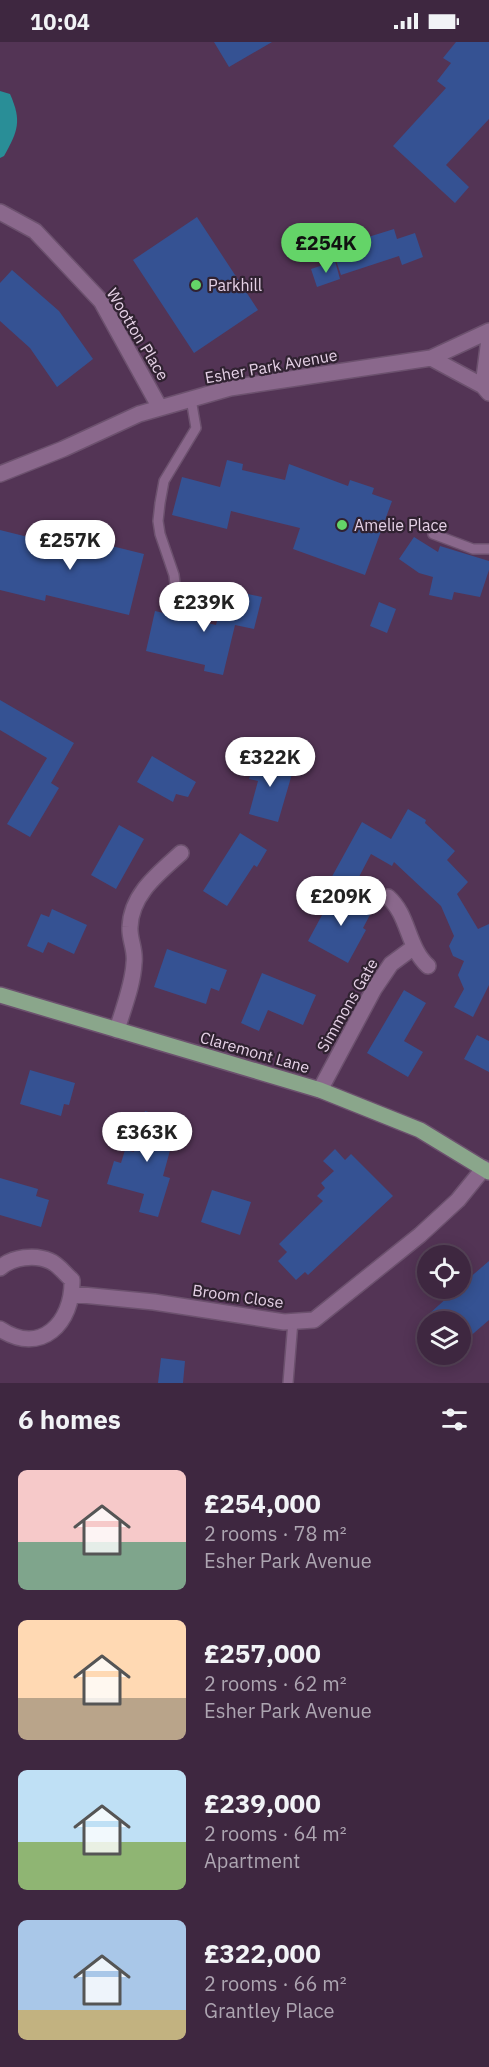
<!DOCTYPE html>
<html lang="en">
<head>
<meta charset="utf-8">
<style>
  :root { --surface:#3e2740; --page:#49334b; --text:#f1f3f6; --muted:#ada5b1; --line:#574459; --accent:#64d468 }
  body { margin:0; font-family:"IBM Plex Sans",sans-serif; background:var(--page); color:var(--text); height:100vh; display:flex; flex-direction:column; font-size:22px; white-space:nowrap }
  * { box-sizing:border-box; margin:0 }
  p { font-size:20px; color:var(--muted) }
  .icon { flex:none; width:33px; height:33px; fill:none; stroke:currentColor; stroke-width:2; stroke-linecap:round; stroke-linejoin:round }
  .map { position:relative; height:1341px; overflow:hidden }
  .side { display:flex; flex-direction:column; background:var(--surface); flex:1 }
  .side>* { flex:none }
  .controls { position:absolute; left:417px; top:1203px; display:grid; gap:12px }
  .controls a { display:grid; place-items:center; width:54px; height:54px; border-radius:50%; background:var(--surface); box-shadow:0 3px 15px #0003,0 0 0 2px var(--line); font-size:30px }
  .price { position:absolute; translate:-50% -51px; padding:0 14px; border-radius:21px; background:#fff; color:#222; font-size:20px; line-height:39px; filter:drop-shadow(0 2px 3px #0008) }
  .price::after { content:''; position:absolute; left:50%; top:36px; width:18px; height:14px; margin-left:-9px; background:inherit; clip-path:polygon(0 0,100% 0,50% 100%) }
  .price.selected { background:var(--accent); color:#111 }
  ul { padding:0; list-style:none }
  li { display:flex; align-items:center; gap:18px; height:150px; padding:0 18px }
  li span { display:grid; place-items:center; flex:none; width:168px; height:120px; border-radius:9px; color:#555 }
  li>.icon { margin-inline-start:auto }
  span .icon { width:72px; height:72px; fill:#fffc; stroke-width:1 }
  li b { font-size:26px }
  h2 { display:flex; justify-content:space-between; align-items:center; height:72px; padding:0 18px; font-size:26px }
  .status { display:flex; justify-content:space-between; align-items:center; height:42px; padding:0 30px; background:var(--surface); direction:ltr }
  .status svg { height:16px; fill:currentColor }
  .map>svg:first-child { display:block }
  .water { fill:#298e97 }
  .building { fill:#355293 }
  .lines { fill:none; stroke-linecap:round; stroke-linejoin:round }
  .lane-casing { stroke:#6c516e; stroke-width:12 }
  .street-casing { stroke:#6c516e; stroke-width:18 }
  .primary-casing { stroke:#6c516e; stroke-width:18 }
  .lane { stroke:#8a688c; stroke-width:9 }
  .street { stroke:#8a688c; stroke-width:15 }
  .primary { stroke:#8aa68b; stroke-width:15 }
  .poi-dot { fill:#64d468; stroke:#302231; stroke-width:2 }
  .labels { text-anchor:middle; stroke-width:4.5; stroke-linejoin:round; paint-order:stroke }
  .poi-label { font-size:16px; fill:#e5d1e6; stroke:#302231; text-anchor:start }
  .street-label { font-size:16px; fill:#e5d1e6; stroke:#302231 }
</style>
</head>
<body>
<div class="status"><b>10:04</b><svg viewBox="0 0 49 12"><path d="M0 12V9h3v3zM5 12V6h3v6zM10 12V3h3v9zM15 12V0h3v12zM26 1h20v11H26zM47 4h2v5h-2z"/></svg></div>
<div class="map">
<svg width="489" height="1341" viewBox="0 0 489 1341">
  <rect width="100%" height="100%" fill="#533455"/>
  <path class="water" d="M0,49L10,52C22,79 18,89 4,114L0,116Z"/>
  <path class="building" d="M214,0H272L229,25Z
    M456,0H489V77L446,123L469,145L455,161L393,104L446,46L437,39L451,21L443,16Z
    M197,175L258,268L194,311L133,218Z
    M394,187L397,197L415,191L423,215L402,223L399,214L341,233L329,198L346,192L349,201Z
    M335,219L340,237L317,245L311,227Z
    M12,228L59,269L93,317L57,345L30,306L0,279V241Z
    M227,418L243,422L242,428L285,438L289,422L348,444L350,438L374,446L372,452L392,459L365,533L293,507L300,486L231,469L227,487L172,473L182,435L220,445Z
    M0,488L56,502L59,491L144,512L129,573L46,553L45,559L0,548Z
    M414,495L438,510L440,504L489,519V528L480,555L454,550L452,558L429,553L433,535L419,531L399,517Z
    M234,549L262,555L254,587L235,583L223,633L204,629L205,623L146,609L155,569L216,583L223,556L232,558Z
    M379,560L396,567L387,591L370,584Z
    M0,658L74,701L51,741L59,746L30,795L7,782L47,716L0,688Z
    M152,714L196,740L188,755L176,752L173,760L137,740Z
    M256,714L294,725L278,780L249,772L258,739L249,737Z
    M408,767L426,778L425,781L455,809L447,818L468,840L457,852L478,887L489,882V943L473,975L454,965L464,947L458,933L464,919L453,914L449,904L454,894L441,864L394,820L392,824L371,812L350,852L329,840L362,780L391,797Z
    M119,783L144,797L116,847L91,833Z
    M240,791L267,808L257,825L254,823L227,864L203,849Z
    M335,849L372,869L363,886L366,888L348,921L308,899Z
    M52,867L87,883L74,912L48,900L43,911L27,904L41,872L49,875Z
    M167,907L227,928L219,949L211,946L206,962L154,945Z
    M262,931L316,953L303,983L268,968L259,989L241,981Z
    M404,948L426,961L404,999L423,1010L408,1035L367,1011Z
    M477,993L489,999V1030L464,1017Z
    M30,1028L75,1041L69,1063L64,1062L61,1074L20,1062Z
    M145,1069L178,1079L163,1134L170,1136L158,1175L139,1170L144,1152L107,1142L114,1119L121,1121L125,1108L134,1110Z
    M335,1107L345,1118L351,1112L393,1154L308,1233L305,1230L296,1238L278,1219L287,1210L279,1202L323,1159L317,1154L325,1146L321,1141L334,1129L323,1119Z
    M0,1136L38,1147L36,1154L49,1158L41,1185L0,1173Z
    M212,1148L251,1160L240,1193L201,1180Z
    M489,1219V1278L460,1303V1280H420L458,1246H460V1244Z
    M161,1316L185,1319L183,1341H158Z"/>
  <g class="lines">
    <defs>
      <path id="lane" d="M433,492L473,507H489
        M176,550L174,533L160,492L158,479L160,461L164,439L196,386L191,357
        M288,1341L293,1279"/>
      <path id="street" d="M0,170L35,189L101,259L160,366
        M431,316L489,289
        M483,344L489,297
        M0,432L63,407L139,372L230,346L431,316L483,344L489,351
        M388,855C409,873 407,905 428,924
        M117,988C123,967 133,943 134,921C136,908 129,897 130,885C131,852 159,831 181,811
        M320,1048L374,947L391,922L414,905
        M0,1226C12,1215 35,1212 50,1219C58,1222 65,1232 72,1238C73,1281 41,1314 0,1287
        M72,1252L154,1260L284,1280L314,1278L420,1193L458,1158L484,1126"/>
      <path id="primary" d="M0,953L320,1048L420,1088L489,1130"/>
    </defs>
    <use href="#lane" class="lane-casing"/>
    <use href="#street" class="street-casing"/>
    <use href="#primary" class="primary-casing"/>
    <use href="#lane" class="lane"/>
    <use href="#street" class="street"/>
    <use href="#primary" class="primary"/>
  </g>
  <g class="poi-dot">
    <circle cx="196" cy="243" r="6"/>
    <circle cx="342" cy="483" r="6"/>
  </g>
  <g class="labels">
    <g class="poi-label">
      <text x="208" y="249">Parkhill</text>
      <text x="354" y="489">Amelie Place</text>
    </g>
    <g class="street-label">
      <text transform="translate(138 292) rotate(59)" y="6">Wootton Place</text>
      <text transform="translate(271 324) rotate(-10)" y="6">Esher Park Avenue</text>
      <text transform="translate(347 963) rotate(-60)" y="6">Simmons Gate</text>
      <text transform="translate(255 1010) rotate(16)" y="6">Claremont Lane</text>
      <text transform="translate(238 1254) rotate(8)" y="6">Broom Close</text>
    </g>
  </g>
</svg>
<div class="controls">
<a><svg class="icon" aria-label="locate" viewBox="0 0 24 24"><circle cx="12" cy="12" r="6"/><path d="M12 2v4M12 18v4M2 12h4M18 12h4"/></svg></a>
<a><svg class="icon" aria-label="layers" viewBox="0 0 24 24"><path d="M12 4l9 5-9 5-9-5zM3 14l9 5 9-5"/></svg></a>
</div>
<b class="price selected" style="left:326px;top:232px">£254K</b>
<b class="price" style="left:70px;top:529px">£257K</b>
<b class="price" style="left:204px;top:591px">£239K</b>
<b class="price" style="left:270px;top:746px">£322K</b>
<b class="price" style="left:341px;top:885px">£209K</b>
<b class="price" style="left:147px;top:1121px">£363K</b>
</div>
<section class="side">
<h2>6 homes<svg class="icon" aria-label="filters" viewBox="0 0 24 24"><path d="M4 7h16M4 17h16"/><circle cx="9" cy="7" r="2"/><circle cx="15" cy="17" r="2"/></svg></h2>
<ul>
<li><span style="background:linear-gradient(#f6c9c9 60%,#7fa58c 0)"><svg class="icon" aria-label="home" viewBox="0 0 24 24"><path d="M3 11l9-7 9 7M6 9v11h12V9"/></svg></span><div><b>£254,000</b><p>2 rooms · 78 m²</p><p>Esher Park Avenue</p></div></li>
<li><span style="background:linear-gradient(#ffd9b3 65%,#b9a48a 0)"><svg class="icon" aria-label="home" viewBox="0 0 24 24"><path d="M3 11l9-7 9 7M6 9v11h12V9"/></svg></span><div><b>£257,000</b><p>2 rooms · 62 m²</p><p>Esher Park Avenue</p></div></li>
<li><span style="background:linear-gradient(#bfe0f5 60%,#8fb573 0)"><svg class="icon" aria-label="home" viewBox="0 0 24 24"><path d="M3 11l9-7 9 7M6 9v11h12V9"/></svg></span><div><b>£239,000</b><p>2 rooms · 64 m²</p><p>Apartment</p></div></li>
<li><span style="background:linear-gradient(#a9c7e8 75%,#c2b280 0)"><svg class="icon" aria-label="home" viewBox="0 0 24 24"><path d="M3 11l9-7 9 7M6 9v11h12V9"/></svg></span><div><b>£322,000</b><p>2 rooms · 66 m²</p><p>Grantley Place</p></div></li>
</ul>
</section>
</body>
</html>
